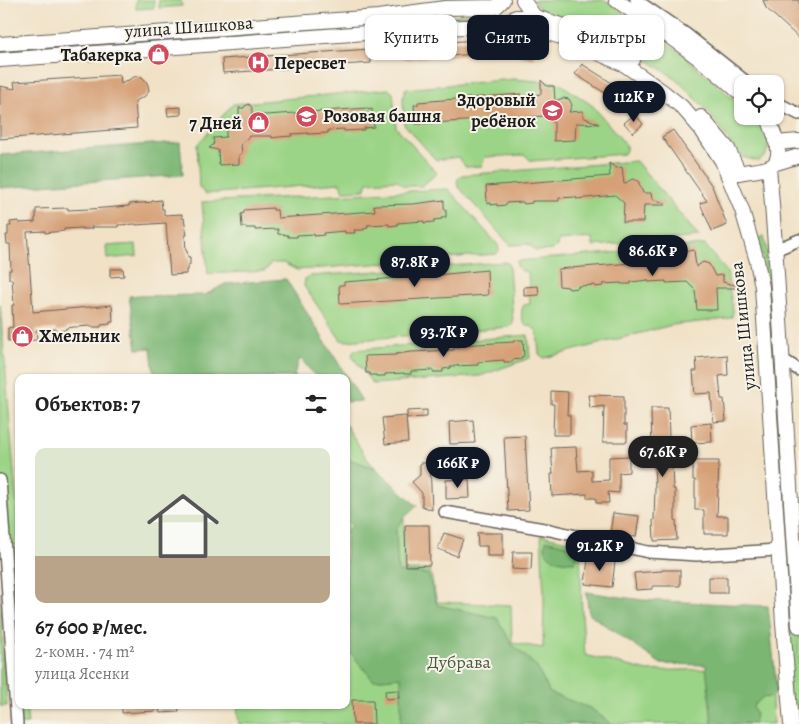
<!DOCTYPE html>
<html lang="ru">
<head>
<meta charset="utf-8">
<style>
  :root { --surface:#fff; --page:#f2f2f2; --text:#222; --muted:#767676; --accent:#111827 }
  body { margin:0; font-family:Alegreya,serif; background:var(--page); color:var(--text); height:100vh; display:flex; flex-direction:column; font-size:19px; white-space:nowrap }
  * { box-sizing:border-box; margin:0 }
  p { font-size:16px; color:var(--muted) }
  .icon { flex:none; width:28px; height:28px; fill:none; stroke:currentColor; stroke-width:2; stroke-linecap:round; stroke-linejoin:round }
  .map { position:relative; flex:1; overflow:hidden }
  .side { position:absolute; left:15px; top:374px; width:335px; height:335px; display:flex; flex-direction:column; background:var(--surface); border-radius:10px; box-shadow:0 1px 4px #0004 }
  .side>* { flex:none }
  .guide { position:absolute; left:365px; top:15px; width:359px; height:45px; display:flex; gap:10px }
  .controls { position:absolute; left:734px; top:75px; display:grid; gap:10px }
  .controls a { display:grid; place-items:center; width:50px; height:50px; border-radius:10px; background:var(--surface); box-shadow:0 1px 4px #0004; font-size:25px }
  .price { position:absolute; translate:-50% -42px; padding:0 11px; border-radius:18px; background:var(--accent); color:#fff; font-size:16px; line-height:32px; filter:drop-shadow(0 1px 2px #0008) }
  .price::after { content:''; position:absolute; left:50%; top:30px; width:15px; height:11px; margin-left:-8px; background:inherit; clip-path:polygon(0 0,100% 0,50% 100%) }
  .price.current { background:#222; color:#fff }
  ul { padding:0; list-style:none }
  li { display:grid; align-content:center; gap:10px; height:265px; padding:0 20px }
  li span { display:grid; place-items:center; height:155px; border-radius:10px; color:#555 }
  li>.icon { margin-inline-start:auto }
  span .icon { width:90px; height:90px; fill:#fffc; stroke-width:1 }
  li b { font-size:21px }
  h2 { display:flex; justify-content:space-between; align-items:center; height:60px; padding:0 20px; font-size:21px }
  .tag { padding:0 18px; border-radius:10px; background:var(--surface); box-shadow:0 1px 4px #0004; font-size:18px; line-height:45px }
  .tag.current { background:var(--accent); color:#fff }
  .map>svg:first-child { display:block }
  .green { fill:#9bd486; stroke:#5c7851 }
  .forest { fill:#7cb673; stroke:#4c6948 }
  .building { fill:#d6a077 }
  .lines { fill:none; stroke-linecap:round; stroke-linejoin:round }
  .minor-casing { stroke:#676158; stroke-width:14 }
  .major-casing { stroke:#676158; stroke-width:16 }
  .minor { stroke:#fff; stroke-width:11 }
  .major { stroke:#fff; stroke-width:14 }
  .labels { text-anchor:middle; stroke-width:4; stroke-linejoin:round; paint-order:stroke }
  .street-label { font-size:18px; fill:#1c1c1c; stroke:#f7f3e8 }
  .poi-label { font-size:18px; font-weight:bold; fill:#1c1c1c; stroke:#f7f3e8; text-anchor:end }
  .park-label { font-size:18px; fill:#485c41; stroke:#f7f3e8 }
</style>
</head>
<body>
<div class="map">
<svg width="799" height="724" viewBox="0 0 799 724">
  <rect width="100%" height="100%" fill="#f7f3e8"/>
  <filter id="ink" filterUnits="userSpaceOnUse"><feTurbulence type="fractalNoise" baseFrequency=".02" numOctaves="2"/><feDisplacementMap in="SourceGraphic" scale="10" xChannelSelector="R" yChannelSelector="G"/><feConvolveMatrix kernelMatrix="1 2 1 2 8 2 1 2 1" color-interpolation-filters="sRGB"/></filter>
  <filter id="wash" filterUnits="userSpaceOnUse"><feTurbulence type="fractalNoise" baseFrequency=".0096" numOctaves="4" result="noise"/><feDisplacementMap in="SourceGraphic" scale="20" xChannelSelector="R" yChannelSelector="G"/><feGaussianBlur stdDeviation="1.12" result="paint"/><feColorMatrix in="noise" values="0 0 0 0 0 0 0 0 0 0 0 0 0 0 0 0 0 1.4 0 .05"/><feComposite in="paint" operator="in"/></filter>
  <g filter="url(#wash)">
    <rect width="100%" height="100%" fill="#f1e2c7"/>
    <path class="green" d="M136,0H154V8L136,9Z
      M159,0H181L182,6L159,8Z
      M533,0H605L680,52L742,107V116H753L762,124L769,140L766,155L758,161L742,157L732,145L709,112L675,78L629,48L588,27L542,12Z
      M499,12L500,19L232,38L231,32Z
      M154,38L155,44L0,55V49Z
      M514,79L559,83L593,106L626,145V150L624,154L531,161L525,155L485,157L482,166L466,167L458,157L436,160L404,124L403,99L405,89Z
      M388,89L393,93L396,127L437,173L422,186H403L397,180L368,182L365,190L344,191L340,183L205,194L199,187L197,145L233,104Z
      M636,161L699,237L593,246L592,238L558,241L557,246L553,250L535,251L529,244L510,245L458,186L457,180L462,175Z
      M448,189L498,245L499,251L496,254L297,270L283,263H271L265,271L208,274L202,202Z
      M764,237L770,265L788,515L782,517L764,264L759,238Z
      M136,244L137,256L107,259L106,246Z
      M705,245L727,272L733,312L732,317L727,319L672,325L544,358L539,354L537,332L531,326H526C521,320 520,311 524,305L530,304L528,272L522,271L517,267V261Z
      M504,262L508,263L509,266L513,322L512,325L508,327L346,341L341,340L338,336L304,286L305,279L311,276Z
      M0,304L19,532V578L17,579L19,598V705H26L28,724H17L0,480Z
      M528,335L530,358L480,376L373,384L352,356L354,350Z
      M346,425L367,459L402,495L404,519V570H430L437,602L511,605L512,643L543,648L544,597L541,535L580,544L582,614L585,655L648,671L771,667L773,724H239L237,705H346Z
      M792,524L799,626V724H791L777,525Z
      M0,592L7,706H0Z"/>
    <path class="forest" d="M180,142L183,175L0,188V155Z
      M286,279L362,401L346,402V378L316,377L300,358L294,374L296,377H149L154,375L151,348L137,349L129,296L205,295L225,284Z
      M346,458L375,468L417,506L404,518L396,529L398,572L428,574L437,605L497,618L512,644L536,666L550,693L590,708L612,724H401V677L373,680L349,651L347,603L346,601V532L353,526L346,520Z
      M546,540L575,547L578,552L576,562C562,562 540,560 546,540Z
      M586,592L642,600L768,606L777,692L771,697L762,698L753,706L756,715L754,724H712L706,665L661,664L589,614Z"/>
    <g id="blocks">
      <path class="building" d="M763,0H799V38L766,8Z
        M507,38L537,46L533,59L506,52L405,59L404,45Z
        M370,49L371,63L223,73L222,59Z
        M582,64L637,99L630,109L575,74Z
        M120,75L121,84L136,76L142,77L146,81L148,85L149,91L144,97L135,101L137,128L0,139V86L15,89L14,82Z
        M541,80L547,86H554L555,101L563,98L569,99L572,105L569,112L583,111V117L599,124L576,123L575,140L554,141V123L545,116L416,124L414,105H418V102L521,94V97L541,94Z
        M249,104L252,108V115H266L368,108V110L372,109L374,127L364,128V130L344,131V129L328,130V133L308,134V133L291,134L292,136L279,137L272,138V136H249L241,145L242,153L239,155V164L219,165L218,150L209,148L214,144L213,138L226,137V131L227,127L230,124L239,121V108H244L245,106Z
        M181,107V115L168,116L167,108Z
        M635,114L643,124L633,133L624,123Z
        M673,130L712,186L727,225L712,231L700,203L707,201L662,137Z
        M609,163L616,168L622,167L624,184L632,179L638,181L643,193H651L652,199L665,203V205H644L643,222H623L624,203L615,195L576,199V197L559,198V201H532V203L524,204L523,202L506,203V205L497,206V204L491,205V203H487L486,186L610,176Z
        M161,200L162,209H164V215L182,214V218H184L187,235H185L186,251H187L188,257H190V265H188V270H186V274L170,275L166,223L136,225V224L118,225V227H91L92,229H82V228L64,229V231L53,232L45,233V231L27,232L33,312L112,305L113,322H110V324L101,325V327H91V326L74,327L66,328V330L56,331V329L36,330L37,340L8,341V328L13,327L12,305H14L12,279H9V270H11L10,244H7L6,235H8V226H11L10,222L19,221V223L35,222V218H36V209L68,208V210L90,209L129,206V204L152,202V201Z
        M444,200V209H446V217H442V219L434,220V222L424,223V221L397,223L398,225L389,226V224L367,225L368,227L364,228V230H354L355,233H345V231L323,233L324,235L314,236V234L297,235V237H288V235L278,234V229L255,230V228H246V227H242L241,214L244,213V210L273,208V210H277L278,218L375,211L374,205L413,204Z
        M681,245L688,251L694,250L696,267L703,262L709,264L715,276L723,275V282L738,286V288H716L717,310H697L695,290L687,282L666,283V281L648,282V280L631,282V284H621V283L603,284V286L595,287V285L578,286V288L569,289L568,287L559,286L558,269L681,259Z
        M110,269H123L124,276L110,277Z
        M487,270L488,295L340,304L339,285H344V282L437,275Z
        M538,286L539,295L524,296V287Z
        M514,340H523L524,356L521,357V359L512,360V362H504V360L478,362V365L451,366V368L443,369V372H433V370L416,371H411V374H404V373L385,374V376H376V375H370V373H366L365,356L396,355V354L411,352L454,350V348H458V345L514,342Z
        M727,355L728,375L719,376L721,399H724L726,421L713,422L711,393L695,394L693,371H697L696,358Z
        M551,391L568,392L567,415H570V435H553L554,404H551Z
        M588,395L624,396V425H627V442H603L604,406L590,408Z
        M651,408H668L670,464H672L673,489H675V520H676L677,540L654,541L653,520H654L655,489L654,457H652Z
        M427,410V417L407,418V411Z
        M406,416L408,442L385,444L382,418Z
        M473,420L475,443L450,444L449,422Z
        M711,423L712,442L692,443L691,425Z
        M525,436L529,510L508,511L504,437Z
        M576,447L578,471L592,470V481L609,480V457L629,456V472L619,473V493L608,492L609,503H596V498H587V494L552,496L551,474H553L551,448Z
        M693,461H719L717,516H728V534H704V510H695V480H693Z
        M420,463H430L432,510L422,506V493L412,482L420,475Z
        M469,479L470,498L446,499V480Z
        M613,513L639,516L636,537L610,534Z
        M405,525H429L430,565L406,566Z
        M444,533L463,539L457,556L438,549Z
        M477,533H503V556H487V546H478Z
        M513,552H532L531,570L512,569Z
        M588,558L615,561L612,587L585,584Z
        M662,570H680V586H652V589L636,590L634,573L662,571Z
        M709,577H727V593H709Z
        M399,690V698L386,699L385,691Z
        M352,700H373L374,724H353Z
        M122,705H155V711L122,713Z
        M159,705H178L179,712L160,713Z"/>
    </g>
  </g>
  <g filter="url(#ink)">
    <use href="#blocks" fill-opacity="0" stroke="#676158" stroke-width="1"/>
    <g class="lines">
      <defs>
        <path id="minor" d="M636,0L686,34L749,84
          M775,102L799,114
          M775,250L799,240
          M782,359L799,370
          M0,480L17,724
          M445,512L550,530L648,552L697,555L778,550"/>
        <path id="major" d="M523,0L535,17L589,34L633,60
          M616,0C660,30 704,59 742,95
          M500,25L516,17H535
          M0,44L378,17L445,8L496,7L503,0
          M0,60L393,31L500,25L539,30L567,39L625,65L662,91L682,107L701,129L722,161L742,210L757,261L762,287L783,623L791,724
          M701,117L728,149L739,173C748,171 763,170 770,167C787,158 773,133 769,120L765,116
          M776,143L799,141
          M776,163L799,156
          M769,167C782,320 788,473 799,626"/>
      </defs>
      <use href="#minor" class="minor-casing"/>
      <use href="#major" class="major-casing"/>
      <use href="#minor" class="minor"/>
      <use href="#major" class="major"/>
    </g>
  </g>
  <defs>
    <symbol id="shop-disc" viewBox="-11 -11 22 22"><circle r="9.5" fill="#d1495b" stroke="#f7f3e8"/><path d="M-5-2.5h2.3a2.7 3.5 0 0 1 5.4 0H5L5.5 6h-11ZM-1.5-2.5h3a1.5 2.3 0 0 0-3 0Z" fill="#fff"/></symbol>
    <symbol id="hospital-disc" viewBox="-11 -11 22 22"><circle r="9.5" fill="#d1495b" stroke="#f7f3e8"/><path d="M-5-5h3v3.5h4V-5h3V5h-3V1.5h-4V5h-3Z" fill="#fff"/></symbol>
    <symbol id="school-disc" viewBox="-11 -11 22 22"><circle r="9.5" fill="#d1495b" stroke="#f7f3e8"/><path d="M0-5L7-2L0 1L-7-2ZM-4 1L0 2.5L4 1V4Q0 6-4 4Z" fill="#fff"/></symbol>
  </defs>
  <g fill-rule="evenodd">
    <use href="#shop-disc" x="146" y="42" width="25" height="25"/>
    <use href="#hospital-disc" x="246" y="50" width="25" height="25"/>
    <use href="#school-disc" x="540" y="98" width="25" height="25"/>
    <use href="#school-disc" x="294" y="104" width="25" height="25"/>
    <use href="#shop-disc" x="246" y="110" width="25" height="25"/>
    <use href="#shop-disc" x="10" y="324" width="25" height="25"/>
  </g>
  <g class="labels">
    <g class="street-label">
      <text transform="translate(189 27) rotate(-4)" y="6">улица Шишкова</text>
      <text transform="translate(743 326) rotate(-96)" y="6">улица Шишкова</text>
    </g>
    <g class="poi-label">
      <text x="142" y="61">Табакерка</text>
      <text x="274" y="69" text-anchor="start">Пересвет</text>
      <text x="536" y="106">Здоровый<tspan x="536" dy="21">ребёнок</tspan></text>
      <text x="323" y="122" text-anchor="start">Розовая башня</text>
      <text x="242" y="129">7 Дней</text>
      <text x="39" y="342" text-anchor="start">Хмельник</text>
    </g>
    <g class="park-label">
      <text x="459" y="668">Дубрава</text>
    </g>
  </g>
</svg>
<div class="controls">
<a><svg class="icon" aria-label="locate" viewBox="0 0 24 24"><circle cx="12" cy="12" r="6"/><path d="M12 2v4M12 18v4M2 12h4M18 12h4"/></svg></a>
</div>
<b class="price" style="left:634px;top:123px">112K ₽</b>
<b class="price" style="left:653px;top:277px">86.6K ₽</b>
<b class="price" style="left:415px;top:288px">87.8K ₽</b>
<b class="price" style="left:444px;top:358px">93.7K ₽</b>
<b class="price current" style="left:663px;top:478px">67.6K ₽</b>
<b class="price" style="left:458px;top:489px">166K ₽</b>
<b class="price" style="left:600px;top:572px">91.2K ₽</b>
<div class="guide">
<a class="tag">Купить</a>
<a class="tag current">Снять</a>
<a class="tag">Фильтры</a>
</div>
<section class="side">
<h2>Объектов: 7<svg class="icon" aria-label="filters" viewBox="0 0 24 24"><path d="M4 7h16M4 17h16"/><circle cx="9" cy="7" r="2"/><circle cx="15" cy="17" r="2"/></svg></h2>
<ul>
<li><span style="background:linear-gradient(#dfe7d0 70%,#b9a48a 0)"><svg class="icon" aria-label="home" viewBox="0 0 24 24"><path d="M3 11l9-7 9 7M6 9v11h12V9"/></svg></span><div><b>67 600 ₽/мес.</b><p>2-комн. · 74 m²</p><p>улица Ясенки</p></div></li>
</ul>
</section>
</div>
</body>
</html>
